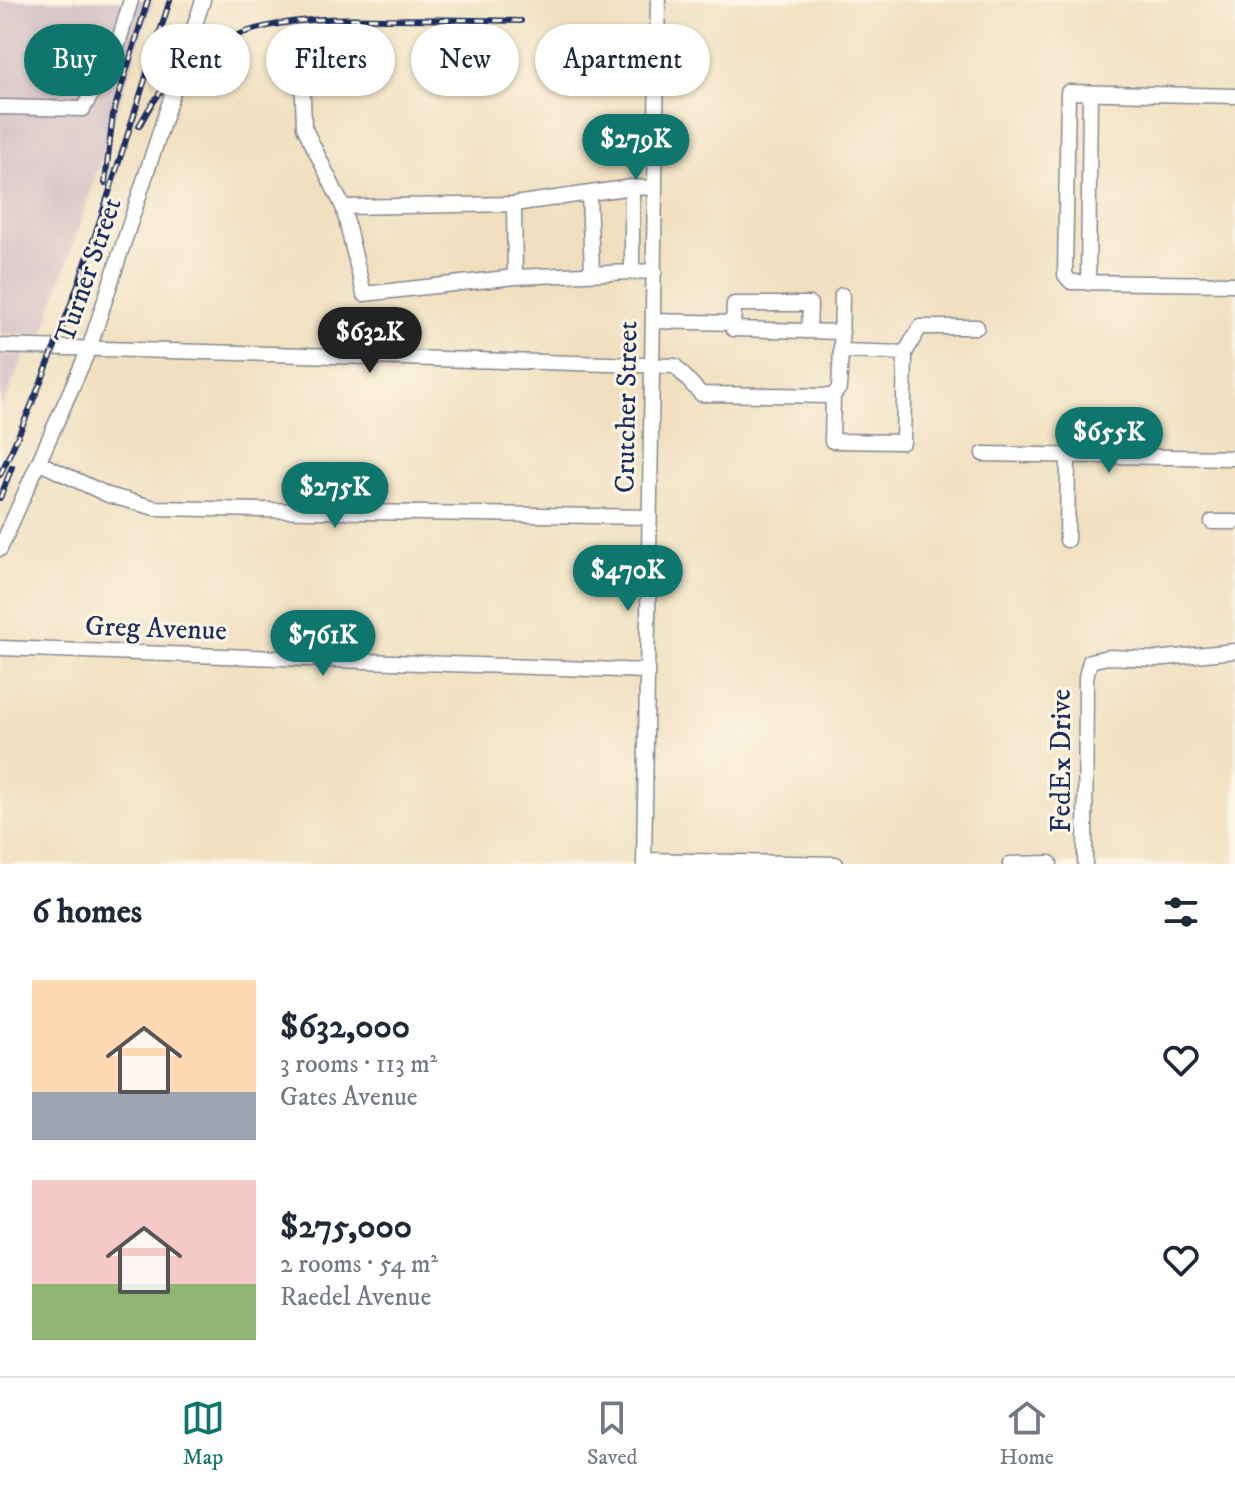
<!DOCTYPE html>
<html lang="en">
<head>
<meta charset="utf-8">
<style>
  :root { --surface:#fff; --page:#f2f2f3; --text:#1f2937; --muted:#747a83; --line:#e0e1e3; --accent:#0f766e }
  body { margin:0; font-family:"IM FELL DW Pica",serif; background:var(--page); color:var(--text); height:100vh; display:flex; flex-direction:column; font-size:30px; white-space:nowrap }
  * { box-sizing:border-box; margin:0 }
  p { font-size:26px; color:var(--muted) }
  .icon { flex:none; width:44px; height:44px; fill:none; stroke:currentColor; stroke-width:2; stroke-linecap:round; stroke-linejoin:round }
  .map { position:relative; height:864px; overflow:hidden }
  .side { display:flex; flex-direction:column; background:var(--surface); flex:1 }
  .side>* { flex:none }
  .top-card { position:absolute; left:24px; top:24px; width:800px; height:72px; display:flex; gap:16px }
  .price { position:absolute; translate:-50% -68px; padding:0 18px; border-radius:28px; background:var(--accent); color:#fff; font-size:26px; line-height:52px; filter:drop-shadow(0 2px 4px #0008) }
  .price::after { content:''; position:absolute; left:50%; top:48px; width:24px; height:18px; margin-left:-12px; background:inherit; clip-path:polygon(0 0,100% 0,50% 100%) }
  .price.selected { background:#222; color:#fff }
  ul { padding:0; list-style:none }
  li { display:flex; align-items:center; gap:24px; height:200px; padding:0 32px }
  li span { display:grid; place-items:center; flex:none; width:224px; height:160px; border-radius:0px; color:#555 }
  li>.icon { margin-inline-start:auto }
  span .icon { width:96px; height:96px; fill:#fffc; stroke-width:1 }
  li b { font-size:34px }
  h2 { display:flex; justify-content:space-between; align-items:center; height:96px; padding:0 32px; font-size:34px }
  .chip { padding:0 28px; border-radius:36px; background:var(--surface); box-shadow:0 2px 6px #0004; font-size:28px; line-height:72px }
  .chip.selected { background:var(--accent); color:#fff }
  .tabs { display:flex; justify-content:space-around; align-items:center; height:112px; border-top:2px solid var(--line); background:var(--surface); font-size:22px; color:var(--muted) }
  .tabs a { display:grid; justify-items:center; gap:4px }
  .tabs .selected { color:var(--accent) }
  .map>svg:first-child { display:block }
  .industrial { fill:#d2bec3 }
  .lines { fill:none; stroke-linecap:round; stroke-linejoin:round }
  .minor-casing { stroke:#86888f; stroke-width:17 }
  .minor { stroke:#fff; stroke-width:14 }
  .rail-casing { stroke:#1b2f5e; stroke-width:6 }
  .rail { stroke:#fcf5e5; stroke-width:3; stroke-dasharray:9; stroke-linecap:butt }
  .labels { text-anchor:middle; stroke-width:6; stroke-linejoin:round; paint-order:stroke }
  .street-label { font-size:28px; fill:#1b2f5e; stroke:#fcf5e5 }
</style>
</head>
<body>
<div class="map">
<svg width="1235" height="864" viewBox="0 0 1235 864">
  <rect width="100%" height="100%" fill="#fcf5e5"/>
  <filter id="ink" filterUnits="userSpaceOnUse"><feTurbulence type="fractalNoise" baseFrequency=".0125" numOctaves="2"/><feDisplacementMap in="SourceGraphic" scale="16" xChannelSelector="R" yChannelSelector="G"/><feConvolveMatrix kernelMatrix="1 2 1 2 8 2 1 2 1" color-interpolation-filters="sRGB"/></filter>
  <filter id="wash" filterUnits="userSpaceOnUse"><feTurbulence type="fractalNoise" baseFrequency=".006" numOctaves="4" result="noise"/><feDisplacementMap in="SourceGraphic" scale="32" xChannelSelector="R" yChannelSelector="G"/><feGaussianBlur stdDeviation="1.8" result="paint"/><feColorMatrix in="noise" values="0 0 0 0 0 0 0 0 0 0 0 0 0 0 0 0 0 1.4 0 .05"/><feComposite in="paint" operator="in"/></filter>
  <g filter="url(#wash)">
    <rect width="100%" height="100%" fill="#f0e0c0"/>
    <path class="industrial" d="M0,0H153L43,335L0,334Z
      M0,351L26,352L0,412Z"/>
  </g>
  <g filter="url(#ink)">
    <g class="lines">
      <defs>
        <path id="minor" d="M301,41L304,127L343,207L514,204L632,187L655,188
          M1235,96L1068,92L1065,275L1071,282L1235,284
          M0,107L83,109L116,51L131,0
          M632,187V271
          M589,196L592,272
          M514,204L515,277
          M343,207L364,294L515,277L655,271
          M1088,283L1090,93
          M842,295L841,351L905,353
          M653,321L734,323
          M809,330L810,304H734L733,329L842,332
          M0,346L675,366L701,394L833,396L832,441L903,442L905,353L920,327H977
          M833,396L839,388L841,351
          M983,454L1235,458
          M40,463L108,495L155,508L649,517
          M1212,522H1235
          M1067,540L1068,456
          M0,549L89,349L203,0
          M0,648L647,671
          M644,860L836,864
          M644,864L658,0
          M1010,864L1050,863
          M1085,864L1086,677L1090,661L1108,657L1155,659L1235,651"/>
      </defs>
      <use href="#minor" class="minor-casing"/>
      <use href="#minor" class="minor"/>
      <defs>
        <path id="rail" d="M139,126C193,23 281,16 386,19C431,19 476,20 521,21
          M105,183L113,114L148,0
          M0,475C73,322 119,161 170,0
          M0,498L12,467"/>
      </defs>
      <use href="#rail" class="rail-casing"/>
      <use href="#rail" class="rail"/>
    </g>
  </g>
  <g class="labels">
    <g class="street-label">
      <text transform="translate(87 270) rotate(-71)" y="10">Turner Street</text>
      <text transform="translate(625 407) rotate(-89)" y="10">Crutcher Street</text>
      <text transform="translate(156 627) rotate(2)" y="10">Greg Avenue</text>
      <text transform="translate(1060 761) rotate(-90)" y="10">FedEx Drive</text>
    </g>
  </g>
</svg>
<b class="price" style="left:636px;top:182px">$279K</b>
<b class="price selected" style="left:370px;top:375px">$632K</b>
<b class="price" style="left:1109px;top:475px">$655K</b>
<b class="price" style="left:335px;top:530px">$275K</b>
<b class="price" style="left:628px;top:613px">$470K</b>
<b class="price" style="left:323px;top:678px">$761K</b>
<div class="top-card">
<a class="chip selected">Buy</a>
<a class="chip">Rent</a>
<a class="chip">Filters</a>
<a class="chip">New</a>
<a class="chip">Apartment</a>
</div>
</div>
<section class="side">
<h2>6 homes<svg class="icon" aria-label="filters" viewBox="0 0 24 24"><path d="M4 7h16M4 17h16"/><circle cx="9" cy="7" r="2"/><circle cx="15" cy="17" r="2"/></svg></h2>
<ul>
<li><span style="background:linear-gradient(#ffd9b3 70%,#9aa5b1 0)"><svg class="icon" aria-label="home" viewBox="0 0 24 24"><path d="M3 11l9-7 9 7M6 9v11h12V9"/></svg></span><div><b>$632,000</b><p>3 rooms · 113 m²</p><p>Gates Avenue</p></div><svg class="icon" aria-label="heart" viewBox="0 0 24 24"><path d="M12 20l-8-8c-3-5 5-10 8-4 3-6 11-1 8 4z"/></svg></li>
<li><span style="background:linear-gradient(#f6c9c9 65%,#8fb573 0)"><svg class="icon" aria-label="home" viewBox="0 0 24 24"><path d="M3 11l9-7 9 7M6 9v11h12V9"/></svg></span><div><b>$275,000</b><p>2 rooms · 54 m²</p><p>Raedel Avenue</p></div><svg class="icon" aria-label="heart" viewBox="0 0 24 24"><path d="M12 20l-8-8c-3-5 5-10 8-4 3-6 11-1 8 4z"/></svg></li>
</ul>
</section>
<nav class="tabs">
<a class="selected"><svg class="icon" aria-label="map" viewBox="0 0 24 24"><path d="M3 6l6-2 6 2 6-2v14l-6 2-6-2-6 2zM9 4v14M15 6v14"/></svg>Map</a>
<a><svg class="icon" aria-label="saved" viewBox="0 0 24 24"><path d="M7 4h10v16l-5-4-5 4z"/></svg>Saved</a>
<a><svg class="icon" aria-label="home" viewBox="0 0 24 24"><path d="M3 11l9-7 9 7M6 9v11h12V9"/></svg>Home</a>
</nav>
</body>
</html>
